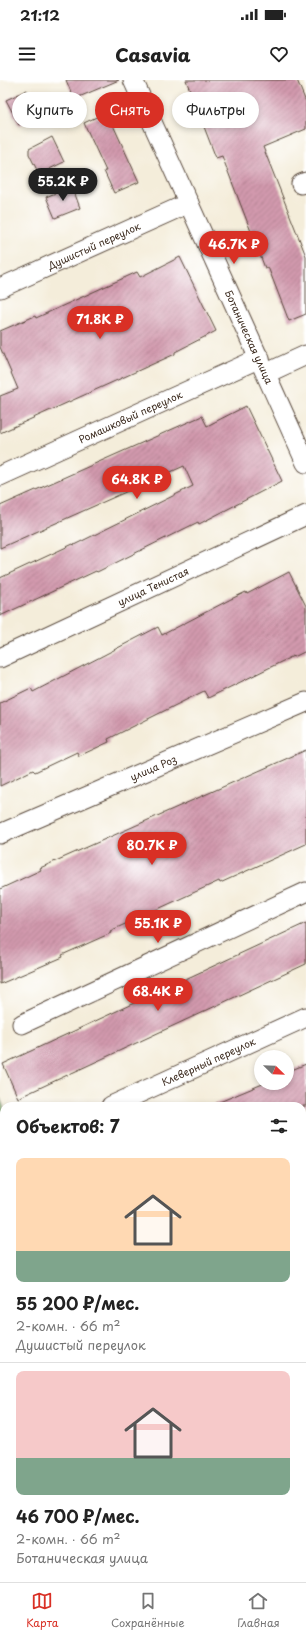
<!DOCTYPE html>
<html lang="ru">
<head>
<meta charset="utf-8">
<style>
  :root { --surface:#fff; --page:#f2f2f2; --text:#222; --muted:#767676; --line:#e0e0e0; --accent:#d93025 }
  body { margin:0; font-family:"Playpen Sans",sans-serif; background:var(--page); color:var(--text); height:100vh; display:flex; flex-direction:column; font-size:15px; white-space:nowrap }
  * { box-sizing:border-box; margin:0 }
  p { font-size:13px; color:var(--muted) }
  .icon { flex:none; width:22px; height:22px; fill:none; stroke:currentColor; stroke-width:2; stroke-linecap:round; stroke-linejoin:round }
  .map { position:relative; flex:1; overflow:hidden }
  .drawer { position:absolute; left:0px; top:1022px; width:306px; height:480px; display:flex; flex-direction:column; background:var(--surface); border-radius:12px 12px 0 0; box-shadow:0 2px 6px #0003 }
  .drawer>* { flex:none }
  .hud { position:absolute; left:12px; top:12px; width:282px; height:36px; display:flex; gap:8px }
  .needle { width:26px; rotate:113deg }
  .fabs { position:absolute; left:254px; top:970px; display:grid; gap:8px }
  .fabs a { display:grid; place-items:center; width:40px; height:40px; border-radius:50%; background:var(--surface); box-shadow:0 2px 6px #0003; font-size:20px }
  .price { position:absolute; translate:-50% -34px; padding:0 9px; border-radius:14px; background:var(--accent); color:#fff; font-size:13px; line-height:26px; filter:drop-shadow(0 1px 2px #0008) }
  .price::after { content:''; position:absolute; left:50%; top:24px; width:12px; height:9px; margin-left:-6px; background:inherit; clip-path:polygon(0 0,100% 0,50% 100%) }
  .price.selected { background:#222; color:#fff }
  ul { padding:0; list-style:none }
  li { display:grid; align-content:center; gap:8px; height:212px; padding:0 16px }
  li+li { border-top:1px solid var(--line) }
  li span { display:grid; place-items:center; height:124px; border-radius:8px; color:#555 }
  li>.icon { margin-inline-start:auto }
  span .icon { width:72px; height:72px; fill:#fffc; stroke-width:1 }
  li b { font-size:17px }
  h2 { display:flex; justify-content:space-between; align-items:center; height:48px; padding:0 16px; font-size:17px }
  .pill { padding:0 14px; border-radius:18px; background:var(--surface); box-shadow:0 2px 6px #0003; font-size:14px; line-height:36px }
  .pill.selected { background:var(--accent); color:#fff }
  .status { display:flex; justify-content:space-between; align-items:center; height:28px; padding:0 20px; background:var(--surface); direction:ltr }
  .status svg { height:11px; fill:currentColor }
  header { display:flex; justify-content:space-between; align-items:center; height:52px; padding:0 16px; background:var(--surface); font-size:18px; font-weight:800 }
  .menu { display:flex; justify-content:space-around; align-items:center; height:56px; border-top:1px solid var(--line); background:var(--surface); font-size:11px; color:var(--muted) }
  .menu a { display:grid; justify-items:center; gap:2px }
  .menu .selected { color:var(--accent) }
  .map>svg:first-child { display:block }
  .forest { fill:url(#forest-crowns); stroke:#596a42 }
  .building { fill:url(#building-hatch) }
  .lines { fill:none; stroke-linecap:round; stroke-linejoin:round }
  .minor-casing { stroke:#57473a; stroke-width:21 }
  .tertiary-casing { stroke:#57473a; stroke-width:24 }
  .minor { stroke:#fff; stroke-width:19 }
  .tertiary { stroke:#fff; stroke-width:22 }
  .labels { text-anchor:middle; stroke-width:3.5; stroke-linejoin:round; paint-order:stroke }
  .street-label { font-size:10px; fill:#3b2a1e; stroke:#fff }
</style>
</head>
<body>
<div class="status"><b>21:12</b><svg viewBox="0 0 49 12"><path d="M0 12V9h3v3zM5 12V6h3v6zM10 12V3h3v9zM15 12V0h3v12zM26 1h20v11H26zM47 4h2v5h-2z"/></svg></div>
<header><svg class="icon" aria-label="menu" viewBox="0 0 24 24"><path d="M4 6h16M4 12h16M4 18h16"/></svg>Casavia<svg class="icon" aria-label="heart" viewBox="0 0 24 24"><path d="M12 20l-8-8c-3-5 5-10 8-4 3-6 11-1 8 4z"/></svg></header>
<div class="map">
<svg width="306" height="1502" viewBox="0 0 306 1502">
  <defs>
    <pattern id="forest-crowns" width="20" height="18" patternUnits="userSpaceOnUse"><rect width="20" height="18" fill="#77ab66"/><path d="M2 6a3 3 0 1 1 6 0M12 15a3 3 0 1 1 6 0" fill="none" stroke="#638b53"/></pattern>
    <pattern id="building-hatch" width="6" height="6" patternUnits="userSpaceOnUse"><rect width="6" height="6" fill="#d299ad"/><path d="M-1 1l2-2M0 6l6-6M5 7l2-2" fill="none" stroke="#ac7d8c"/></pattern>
  </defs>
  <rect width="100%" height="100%" fill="#fff"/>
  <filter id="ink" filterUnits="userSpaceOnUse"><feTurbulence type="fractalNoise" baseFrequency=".025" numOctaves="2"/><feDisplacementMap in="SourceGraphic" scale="8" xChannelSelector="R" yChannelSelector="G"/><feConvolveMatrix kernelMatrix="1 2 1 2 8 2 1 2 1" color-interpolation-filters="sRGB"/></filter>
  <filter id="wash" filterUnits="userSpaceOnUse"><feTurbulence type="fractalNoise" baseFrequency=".012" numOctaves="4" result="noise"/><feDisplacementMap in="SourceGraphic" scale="16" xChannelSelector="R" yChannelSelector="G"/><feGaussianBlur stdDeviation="0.9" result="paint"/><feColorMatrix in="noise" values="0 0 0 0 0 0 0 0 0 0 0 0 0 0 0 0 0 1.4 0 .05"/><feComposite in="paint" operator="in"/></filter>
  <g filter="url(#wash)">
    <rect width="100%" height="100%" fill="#f4edda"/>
    <path class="forest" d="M0,1018L4,1028V1098L0,1088Z
      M0,1434L4,1443V1498H28L29,1502H4L0,1492Z"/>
    <g id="blocks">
      <path class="building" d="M66,0H119L74,19Z
        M186,0H297L306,22V49L263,67L306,176V234L289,241L268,187L265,188L222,76L216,78Z
        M27,10L39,34L19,45L6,20Z
        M107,32L139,102L114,113L104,91H106L84,43Z
        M52,57L64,82L39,94L29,74V69Z
        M72,106L80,128L55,138L46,117Z
        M180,177L216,251L175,272V274L0,353V316L18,309L0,267V251L35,236L36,238L137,192L140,197Z
        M246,326L282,401L199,444L198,442L97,492L96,491L0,536V498L73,464L74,465L193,406L184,386L0,468V426L202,336L207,346Z
        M289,492L306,526V571L294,577L293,576L208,618L204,611L108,659L109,662L79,676L77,672L35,692L33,690L0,706V623L31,608L33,612L158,547L162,555L231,519L246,512L247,514Z
        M306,670V764L220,803L219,801L110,851L111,853L62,875L63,877L0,904V809L41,790L40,788Z
        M306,843V884L18,1018L3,984Z
        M306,984V1026H210L265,1003H287V992Z"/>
    </g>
  </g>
  <g filter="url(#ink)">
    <use href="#blocks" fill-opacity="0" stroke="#57473a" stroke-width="1"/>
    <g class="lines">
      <defs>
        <g id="minor">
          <path id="s1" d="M133,0L306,383"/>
          <path d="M301,104L306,102"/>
          <path id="s2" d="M0,208L189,123"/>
          <path d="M267,293L306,275"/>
          <path id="s3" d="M0,396L260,278"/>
          <path id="s4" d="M0,578L306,435"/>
          <path id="s5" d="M0,754L306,622"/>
          <path d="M22,944L306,812"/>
          <path id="s6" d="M111,1026L306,937"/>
          <path d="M302,1123L306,1121"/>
          <path d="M302,1346L306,1345"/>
          <path d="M190,1498L192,1502"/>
        </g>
        <path id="tertiary" d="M0,1374L4,1383
          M53,1498L55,1502"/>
      </defs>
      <use href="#minor" class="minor-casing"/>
      <use href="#tertiary" class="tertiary-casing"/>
      <use href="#minor" class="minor"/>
      <use href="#tertiary" class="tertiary"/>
    </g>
  </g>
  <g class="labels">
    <g class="street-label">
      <text dy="4" stroke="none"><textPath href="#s2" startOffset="103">Душистый переулок</textPath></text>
      <text dy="4" stroke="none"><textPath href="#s1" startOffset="282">Ботаническая улица</textPath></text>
      <text dy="4" stroke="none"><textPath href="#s3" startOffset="143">Ромашковый переулок</textPath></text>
      <text dy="4" stroke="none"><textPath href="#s4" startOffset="169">улица Тенистая</textPath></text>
      <text dy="4" stroke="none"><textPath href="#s5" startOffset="167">улица Роз</textPath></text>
      <text dy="4" stroke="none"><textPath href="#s6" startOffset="107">Клеверный переулок</textPath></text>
    </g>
  </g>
</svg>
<div class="fabs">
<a><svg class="needle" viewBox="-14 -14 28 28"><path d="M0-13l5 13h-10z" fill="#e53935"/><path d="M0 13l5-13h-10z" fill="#767676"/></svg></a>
</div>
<b class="price selected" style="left:63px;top:122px">55.2K ₽</b>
<b class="price" style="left:234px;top:185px">46.7K ₽</b>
<b class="price" style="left:100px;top:260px">71.8K ₽</b>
<b class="price" style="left:137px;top:420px">64.8K ₽</b>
<b class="price" style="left:152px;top:786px">80.7K ₽</b>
<b class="price" style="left:158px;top:864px">55.1K ₽</b>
<b class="price" style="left:158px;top:932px">68.4K ₽</b>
<div class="hud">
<a class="pill">Купить</a>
<a class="pill selected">Снять</a>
<a class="pill">Фильтры</a>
</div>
<section class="drawer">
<h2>Объектов: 7<svg class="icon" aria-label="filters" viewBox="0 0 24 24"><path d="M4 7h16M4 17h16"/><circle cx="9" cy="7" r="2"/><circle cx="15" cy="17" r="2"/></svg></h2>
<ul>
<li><span style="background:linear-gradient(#ffd9b3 75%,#7fa58c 0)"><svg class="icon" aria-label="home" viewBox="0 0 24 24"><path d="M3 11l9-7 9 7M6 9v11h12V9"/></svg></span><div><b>55 200 ₽/мес.</b><p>2-комн. · 66 m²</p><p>Душистый переулок</p></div></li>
<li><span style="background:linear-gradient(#f6c9c9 70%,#7fa58c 0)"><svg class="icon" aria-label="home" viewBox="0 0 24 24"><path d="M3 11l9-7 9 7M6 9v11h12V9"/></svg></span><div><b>46 700 ₽/мес.</b><p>2-комн. · 66 m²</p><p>Ботаническая улица</p></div></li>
</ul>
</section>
</div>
<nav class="menu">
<a class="selected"><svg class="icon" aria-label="map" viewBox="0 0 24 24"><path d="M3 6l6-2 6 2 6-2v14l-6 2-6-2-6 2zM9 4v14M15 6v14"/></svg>Карта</a>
<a><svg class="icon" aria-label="saved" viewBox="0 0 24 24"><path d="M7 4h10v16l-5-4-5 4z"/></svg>Сохранённые</a>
<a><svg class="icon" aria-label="home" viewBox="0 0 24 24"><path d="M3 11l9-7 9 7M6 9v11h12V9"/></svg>Главная</a>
</nav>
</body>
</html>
